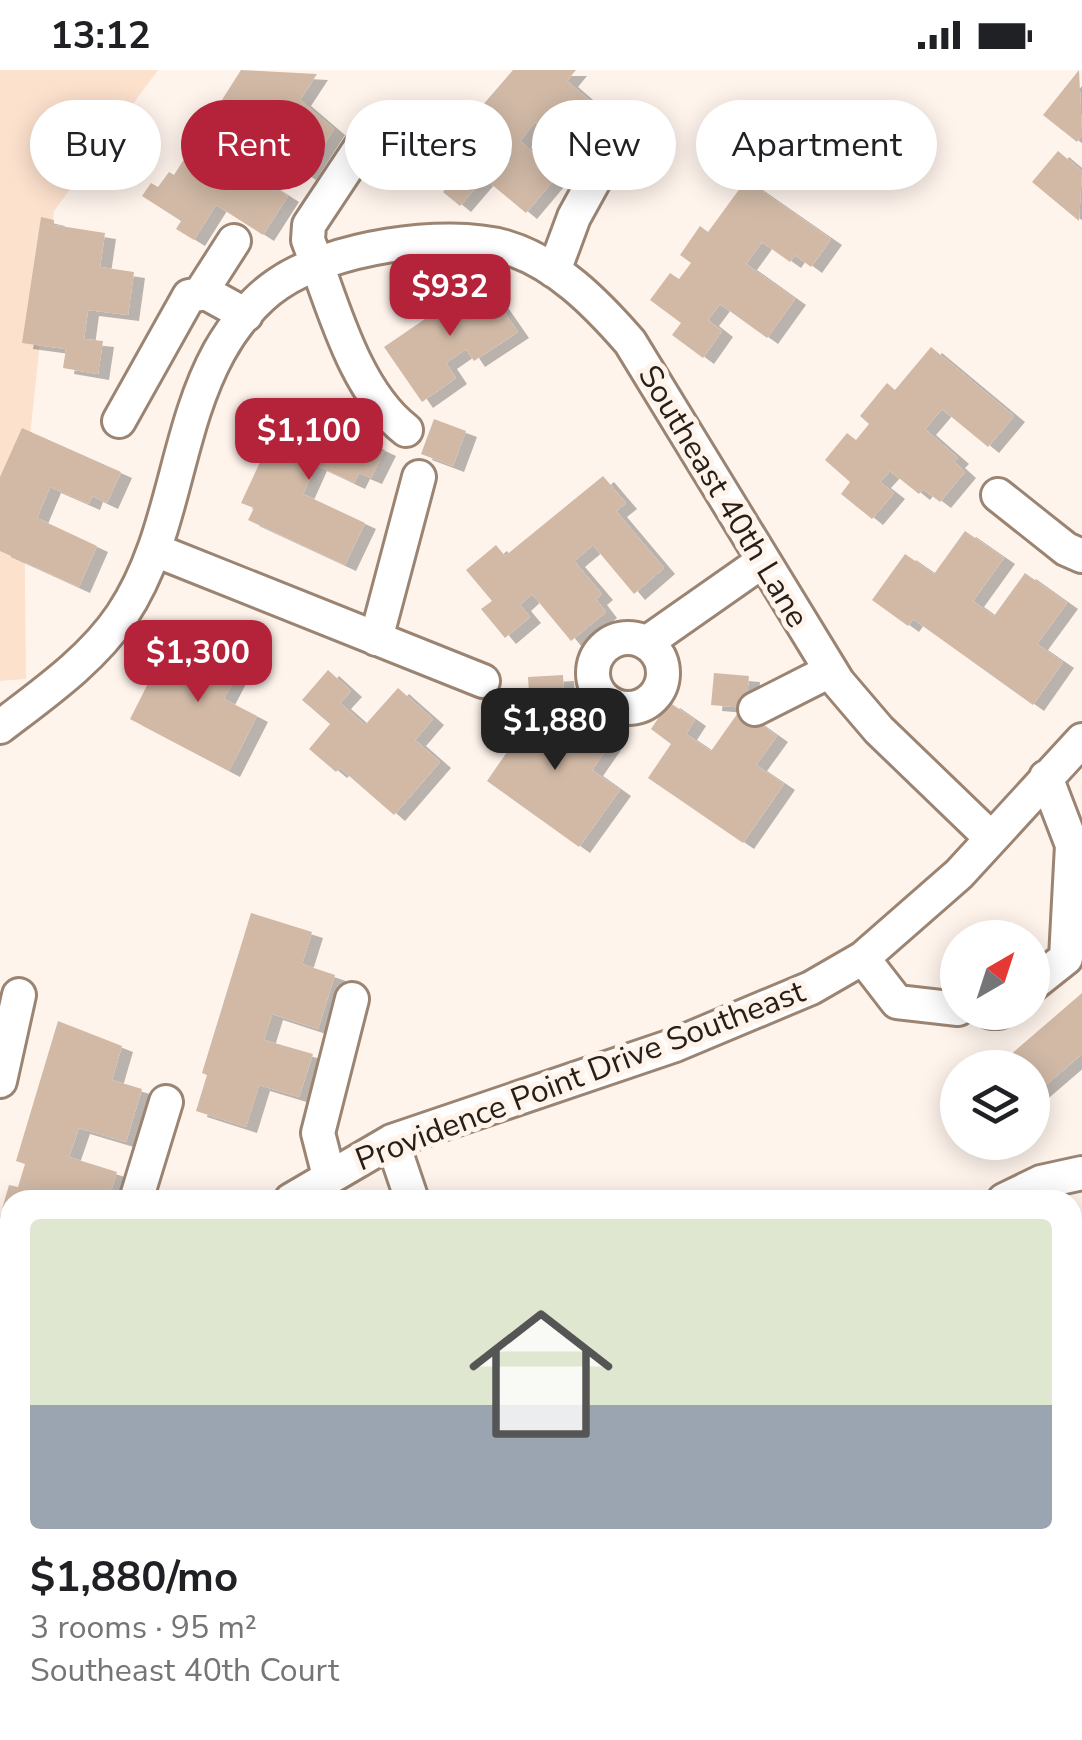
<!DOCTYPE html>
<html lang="en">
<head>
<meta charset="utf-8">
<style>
  :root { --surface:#fff; --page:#f6f6f6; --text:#202124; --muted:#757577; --accent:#b5233a }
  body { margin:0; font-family:"Nunito Sans",sans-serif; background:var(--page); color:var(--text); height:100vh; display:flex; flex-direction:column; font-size:38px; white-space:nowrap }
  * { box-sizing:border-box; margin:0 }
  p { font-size:32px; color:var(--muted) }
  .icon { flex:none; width:55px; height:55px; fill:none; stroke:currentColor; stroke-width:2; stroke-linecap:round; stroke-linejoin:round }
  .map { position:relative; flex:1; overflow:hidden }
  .details { position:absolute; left:0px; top:1120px; width:1082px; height:550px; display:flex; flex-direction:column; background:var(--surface); border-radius:30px 30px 0 0; box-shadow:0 5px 25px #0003 }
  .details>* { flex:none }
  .hud { position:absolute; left:30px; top:30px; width:1022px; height:90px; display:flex; gap:20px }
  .needle { width:65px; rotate:39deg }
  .buttons { position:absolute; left:940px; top:850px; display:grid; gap:20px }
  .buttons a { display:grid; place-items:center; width:110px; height:110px; border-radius:50%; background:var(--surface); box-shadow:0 5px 25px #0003; font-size:50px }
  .price { position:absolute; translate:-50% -85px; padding:0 22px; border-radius:20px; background:var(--accent); color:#fff; font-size:32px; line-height:65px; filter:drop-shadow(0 2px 5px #0008) }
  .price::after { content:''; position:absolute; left:50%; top:60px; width:30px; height:22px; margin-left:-15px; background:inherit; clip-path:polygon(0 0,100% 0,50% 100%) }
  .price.active { background:#222; color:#fff }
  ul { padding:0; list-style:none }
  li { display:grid; align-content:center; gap:20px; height:530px; padding:0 30px }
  li span { display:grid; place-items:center; height:310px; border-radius:10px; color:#555 }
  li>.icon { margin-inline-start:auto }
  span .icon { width:180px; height:180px; fill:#fffc; stroke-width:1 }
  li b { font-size:42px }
  .chip { padding:0 35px; border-radius:45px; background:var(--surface); box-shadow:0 5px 25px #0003; font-size:35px; line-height:90px }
  .chip.active { background:var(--accent); color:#fff }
  .status { display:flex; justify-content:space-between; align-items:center; height:70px; padding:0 50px; background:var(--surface); direction:ltr }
  .status svg { height:28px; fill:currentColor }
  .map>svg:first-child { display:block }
  .green { fill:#fce1cd }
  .building { fill:#d1b9a6; filter:url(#shadow) }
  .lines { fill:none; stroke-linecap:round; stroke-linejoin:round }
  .minor-casing { stroke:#9b8472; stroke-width:38 }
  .minor { stroke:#fff; stroke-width:32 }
  .labels { text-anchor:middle; stroke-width:10; stroke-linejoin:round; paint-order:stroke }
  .street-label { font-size:32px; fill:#271e17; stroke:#fef4ec }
</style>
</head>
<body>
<div class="status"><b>13:12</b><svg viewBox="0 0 49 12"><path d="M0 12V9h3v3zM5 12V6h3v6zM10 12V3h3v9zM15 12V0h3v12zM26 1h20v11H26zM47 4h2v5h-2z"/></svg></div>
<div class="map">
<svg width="1082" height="1670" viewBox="0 0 1082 1670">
  <defs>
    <filter id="shadow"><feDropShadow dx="11" dy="6" stdDeviation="0" flood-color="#0004"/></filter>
  </defs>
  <rect width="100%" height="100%" fill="#fef4ec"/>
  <path class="green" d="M0,0H158L54,141L24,422L26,609L0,611Z
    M1073,1602H1082V1670H902L907,1660H1072Z"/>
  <path class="building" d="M241,0L317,4L300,30L334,59L305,104L258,74L243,97L288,126L263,165L216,135L194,170L176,159L181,151L142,126L151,113L158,117L169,102L174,105Z
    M513,0H576L567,11L595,35L590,41L605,54L577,88L535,52L520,71L542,90L536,97L553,111L526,143L484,108L460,136L443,122L448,116L423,94L451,61L456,66Z
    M1079,0L1082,65L1077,72L1043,45Z
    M1058,81L1082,101L1079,151L1032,112Z
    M746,110L831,169L811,197L795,185L790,192L762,172L746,194L795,229L767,268L720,234L708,250L722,261L703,288L672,265L681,253L650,230L670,203L679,209L691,193L680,185L700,156L708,162Z
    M41,147L54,150V155L105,163L100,197L134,202L128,245L88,240L84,269L103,271L98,304L63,298L66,279L22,273Z
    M482,210L518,262L474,291L466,279L446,293L456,308L422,332L384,277Z
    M931,277L1014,346L988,377L942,339L925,359L958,388L954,392L965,402L940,432L923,419L919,424L890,401L880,412L894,423L872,449L841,424L850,412L825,390L847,363L856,370L869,354L860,346L887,313L895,320Z
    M289,330L304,338L302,342L385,380L371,408L359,403L354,413L316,395L303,424L365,453L345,495L248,450L254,438L241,433Z
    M434,349L466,361L453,396L421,384Z
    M22,358L121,402L107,433L92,426L89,434L50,417L37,448L97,476L79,517L0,481V407Z
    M603,406L626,433L616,441L664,498L634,524L593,475L574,491L602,524L596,529L606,542L571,571L532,524L520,535L530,547L505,568L481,539L492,531L466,500L496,475L505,486Z
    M965,461L1004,488L973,531L994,546L1025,503L1067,533L1037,574L1063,592L1033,635L913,549L908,556L872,530L905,484L934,504Z
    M211,566L247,585L224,629L257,646L229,701L130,649L160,590L190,605Z
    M328,600L351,621L340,633L365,655L398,618L433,649L415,670L440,692L394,745L340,698L336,702L309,679L330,654L302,630Z
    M714,603L749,606L746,638L711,635Z
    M563,605L565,638L530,640L528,607Z
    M669,632L695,650L686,664L711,681L740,640L777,666L756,695L784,714L743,773L648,708L671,674L651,659Z
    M504,635L529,653L520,666L546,684L577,640L615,667L592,700L620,720L579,777L487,711L507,682L483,665Z
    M251,843L312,862L302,894L335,905L318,959L272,944L264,970L313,984L299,1027L259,1015L246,1057L196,1041L207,1005L202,1003Z
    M1082,923V984L1032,1027V998H995Z
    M58,951L122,976L112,1010L142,1019L126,1072L79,1058L69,1087L117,1102L108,1130H10V1160L0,1157V1146L9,1115L18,1117L25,1094L16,1091Z
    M1072,1161L1082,1173V1237L1072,1225Z
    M1082,1242V1385L1072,1393V1249Z
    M0,1623L9,1628L0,1645Z
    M131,1660H166L165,1670H130Z
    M359,1660L417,1661L527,1660L524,1670H356Z"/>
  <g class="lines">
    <defs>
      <path id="minor" d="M376,54L309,155L308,170C332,231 353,319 406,360
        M554,201L574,147L612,78
        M200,224L234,171
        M119,351L189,226L206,223L246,245
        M998,425L1066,479L1082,486
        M155,480L483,611
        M593 603a35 35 0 1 1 70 0a35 35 0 1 1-70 0Z
        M376,569L419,407
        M646,573L763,491
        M755,639L830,601
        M0,657C43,624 92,590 122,545C175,466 174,364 219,282C233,257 254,230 278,214C330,178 444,160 505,177C556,192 596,233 630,272L838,612L879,660L991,768
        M863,888L897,932L958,939
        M1032,915L1066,888L1072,775L1046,707
        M991,942H999
        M0,1011L19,925
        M392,1071L412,1130
        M329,1106L318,1063L352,929
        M136,1130L166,1032
        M291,1130L392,1071L675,975L811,918L863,888L959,804L1082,670
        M1004,1130L1041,1112L1082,1103
        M0,1269L10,1284
        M0,1374L10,1363
        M1072,1445L1082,1438
        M0,1446L10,1467
        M1072,1548H1082
        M256,1670L258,1660
        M695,1670L698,1660"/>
    </defs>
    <use href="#minor" class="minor-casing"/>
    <use href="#minor" class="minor"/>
  </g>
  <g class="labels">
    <g class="street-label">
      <text transform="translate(724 426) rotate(59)" y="11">Southeast 40th Lane</text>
      <text transform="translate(580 1005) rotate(-21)" y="11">Providence Point Drive Southeast</text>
    </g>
  </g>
</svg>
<div class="buttons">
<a><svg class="needle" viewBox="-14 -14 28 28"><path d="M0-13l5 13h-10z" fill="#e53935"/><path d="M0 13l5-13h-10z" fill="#757577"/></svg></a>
<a><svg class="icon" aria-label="layers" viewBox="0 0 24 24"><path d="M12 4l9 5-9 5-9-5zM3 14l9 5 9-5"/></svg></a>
</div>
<b class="price" style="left:450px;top:269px">$932</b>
<b class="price" style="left:309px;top:413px">$1,100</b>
<b class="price" style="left:198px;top:635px">$1,300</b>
<b class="price active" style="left:555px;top:703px">$1,880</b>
<div class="hud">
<a class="chip">Buy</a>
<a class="chip active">Rent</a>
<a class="chip">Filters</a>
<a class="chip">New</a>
<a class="chip">Apartment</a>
</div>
<section class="details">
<ul>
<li><span style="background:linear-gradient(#dfe7d0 60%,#9aa5b1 0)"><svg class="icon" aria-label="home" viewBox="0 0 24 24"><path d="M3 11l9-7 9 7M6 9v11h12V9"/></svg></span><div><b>$1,880/mo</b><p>3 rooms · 95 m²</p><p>Southeast 40th Court</p></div></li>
</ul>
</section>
</div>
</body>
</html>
